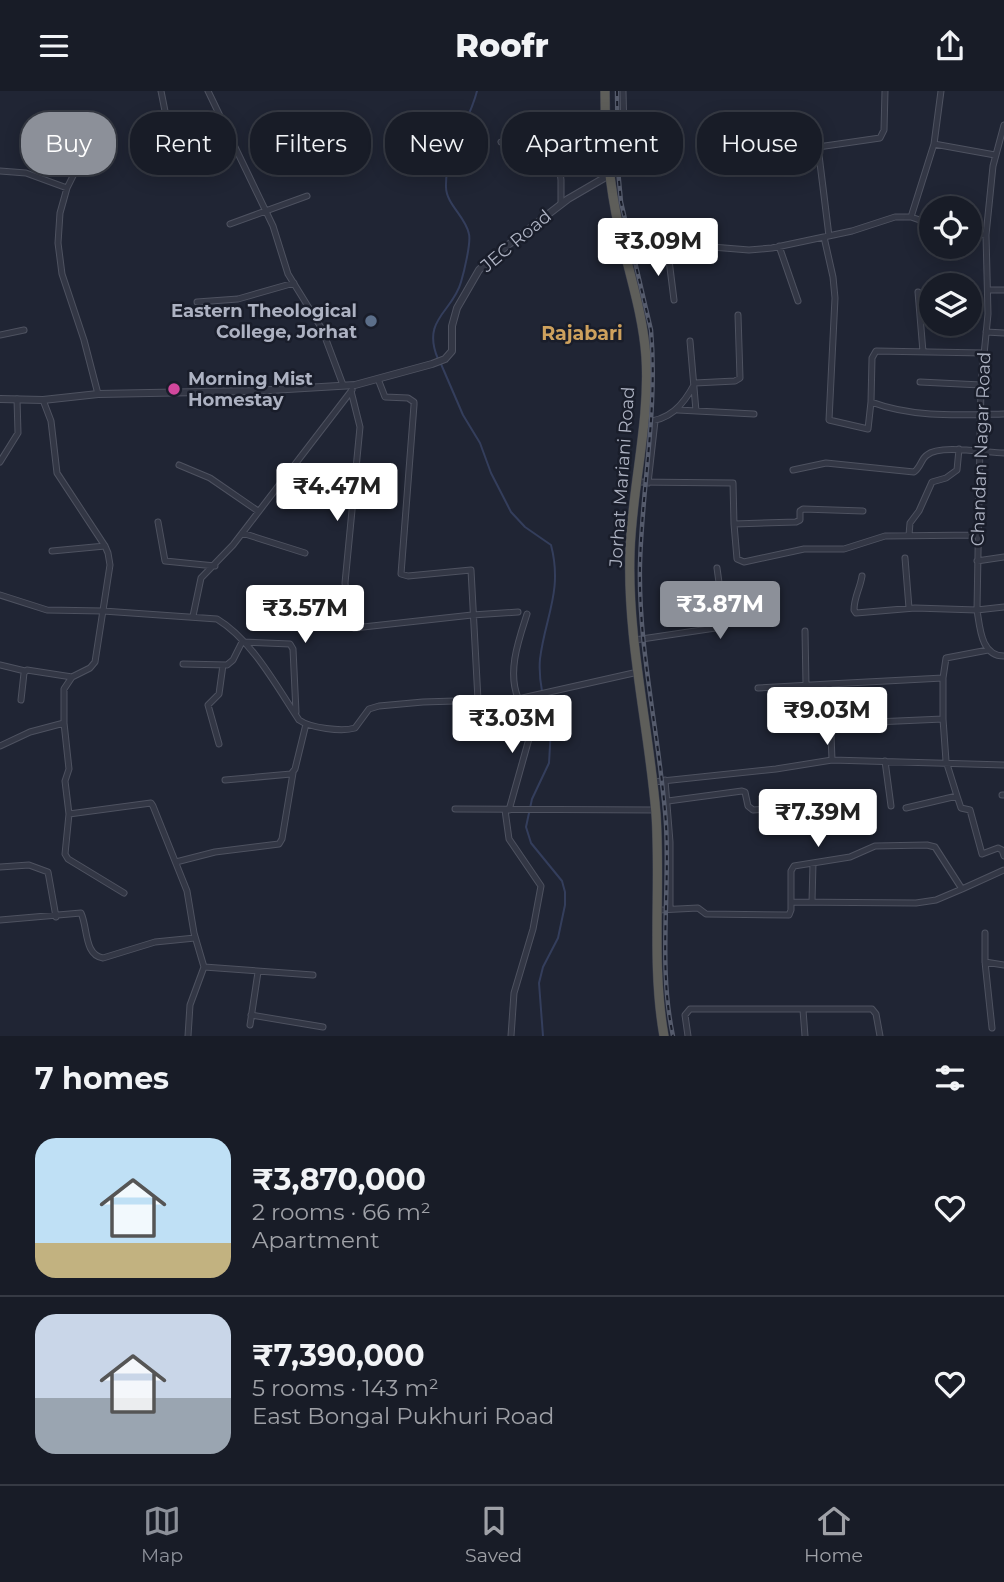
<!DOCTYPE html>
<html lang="en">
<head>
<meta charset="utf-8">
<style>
  :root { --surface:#181c27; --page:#21252f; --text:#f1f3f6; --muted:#9fa1a7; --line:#363a44; --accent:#8c9099 }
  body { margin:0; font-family:Montserrat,sans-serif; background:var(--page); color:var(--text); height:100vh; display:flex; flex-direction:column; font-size:26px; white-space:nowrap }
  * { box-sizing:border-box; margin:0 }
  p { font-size:23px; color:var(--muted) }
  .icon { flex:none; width:38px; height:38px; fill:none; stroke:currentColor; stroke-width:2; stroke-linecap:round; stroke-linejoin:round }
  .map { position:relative; height:945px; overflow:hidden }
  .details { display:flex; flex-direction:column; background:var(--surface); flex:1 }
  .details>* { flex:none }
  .banner { position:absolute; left:21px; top:21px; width:962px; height:63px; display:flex; gap:14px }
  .controls { position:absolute; left:919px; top:105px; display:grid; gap:14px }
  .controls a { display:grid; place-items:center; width:63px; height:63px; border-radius:50%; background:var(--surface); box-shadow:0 4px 18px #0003,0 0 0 2px var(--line); font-size:35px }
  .price { position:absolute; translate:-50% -60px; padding:0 16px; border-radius:7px; background:#fff; color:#222; font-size:23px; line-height:46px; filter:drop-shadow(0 2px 4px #0008) }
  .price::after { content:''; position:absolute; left:50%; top:42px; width:21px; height:16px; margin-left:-10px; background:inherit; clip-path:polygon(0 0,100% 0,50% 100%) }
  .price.active { background:var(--accent); color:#fff }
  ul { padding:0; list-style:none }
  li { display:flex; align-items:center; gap:21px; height:175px; padding:0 35px }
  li+li { border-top:2px solid var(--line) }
  li span { display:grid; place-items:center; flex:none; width:196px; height:140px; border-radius:21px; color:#555 }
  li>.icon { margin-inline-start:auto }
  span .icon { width:84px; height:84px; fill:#fffc; stroke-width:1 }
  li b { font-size:30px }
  h2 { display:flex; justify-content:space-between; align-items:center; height:84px; padding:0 35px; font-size:30px }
  .tag { padding:0 24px; border-radius:28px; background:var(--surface); box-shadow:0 4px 18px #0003,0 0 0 2px var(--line); font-size:24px; line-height:63px }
  .tag.active { background:var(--accent); color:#fff }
  header { display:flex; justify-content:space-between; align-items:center; height:91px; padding:0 35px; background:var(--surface); font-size:32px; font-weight:800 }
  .tab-bar { display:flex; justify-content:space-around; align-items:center; height:98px; border-top:2px solid var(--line); background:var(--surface); font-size:19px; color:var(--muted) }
  .tab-bar a { display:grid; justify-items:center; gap:4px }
  .tab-bar .active { color:var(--accent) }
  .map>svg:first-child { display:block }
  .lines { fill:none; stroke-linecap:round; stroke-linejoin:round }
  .stream { stroke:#343e5c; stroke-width:2 }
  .minor-casing { stroke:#4e5260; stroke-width:7 }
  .tertiary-casing { stroke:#4e5260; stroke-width:8 }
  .trunk-casing { stroke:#3b3f4d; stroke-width:10 }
  .minor { stroke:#333745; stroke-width:5 }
  .tertiary { stroke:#333745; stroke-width:6 }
  .trunk { stroke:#5e5e5a; stroke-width:9 }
  .rail-casing { stroke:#555b6c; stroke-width:4.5 }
  .rail { stroke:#191d2a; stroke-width:2; stroke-dasharray:5; stroke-linecap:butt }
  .service-dot { fill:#5c6f8a; stroke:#191d2a; stroke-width:2.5 }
  .hotel-dot { fill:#d1479c; stroke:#191d2a; stroke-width:2.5 }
  .labels { text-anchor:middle; stroke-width:5; stroke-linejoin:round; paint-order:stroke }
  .street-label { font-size:18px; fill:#adb2c2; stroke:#191d2a }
  .poi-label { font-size:18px; font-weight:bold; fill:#adb2c2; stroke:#191d2a; text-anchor:end }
  .neighbourhood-label { font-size:19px; font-weight:bold; fill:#cea15d; stroke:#191d2a }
</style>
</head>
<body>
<header><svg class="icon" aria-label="menu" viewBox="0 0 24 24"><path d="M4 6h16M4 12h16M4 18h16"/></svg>Roofr<svg class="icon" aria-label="share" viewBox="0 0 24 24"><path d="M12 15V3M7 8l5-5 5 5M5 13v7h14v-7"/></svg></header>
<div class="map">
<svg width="1004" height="945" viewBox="0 0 1004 945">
  <rect width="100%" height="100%" fill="#202534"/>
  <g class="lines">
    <path class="stream" d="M438,268C421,228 453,221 461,191C464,181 471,152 469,143C466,126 446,113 446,96C445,60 469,33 477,0
      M441,273L463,324L480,352L491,382L511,421L525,436L551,454C563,500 545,526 540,568C539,579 540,589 542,600
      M542,606L551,637L549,672L532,708L526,736L531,752L562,790L565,801V814L558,847L543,876L539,892L543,945"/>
    <defs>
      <path id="minor" d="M161,0L166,25
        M208,0L273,135L288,183L322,238L343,294
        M87,24L85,61L67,97L60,122L58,152L62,183L84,249L98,303
        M607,40L624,38L623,0
        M501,51L534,41L536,42L542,56L557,57L561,89V113
        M934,53L995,64
        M0,80L26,82L67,97
        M911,126L934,53L941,0
        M230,133L307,105
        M970,143L986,144L988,223L981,294L977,519L1004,516
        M986,144L993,75L1004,34
        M829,145L818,56L880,47L884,39L885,0
        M824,146L833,186L835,207L829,329L868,338L871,311
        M779,155L798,210
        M668,161L674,209
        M626,167L712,156L749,159L772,157L852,140L895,126H911L931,133
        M988,199H1004
        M918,201L923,261
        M197,211L238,208L294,192
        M986,241L1004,242
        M0,244L24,239
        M690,250L696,320
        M984,262L876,260L872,267L871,311C914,327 959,324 1004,323
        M378,288L385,306L408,307L414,311V314L401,483L408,485L471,479L478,609
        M920,291L981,294
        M351,300L360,336L345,492L349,535L354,537L472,524L518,521
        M43,309L51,330L57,382L105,455L108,462L110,474L95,571L90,577L72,586L64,598V632L69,678L65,690L69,723L65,763L68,768L124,802
        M678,319L754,323
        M643,331C669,330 683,315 695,292L735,290L740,287L738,224
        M0,371L18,342L17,308
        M179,374L210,387L258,420
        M793,379L826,372L914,381C921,376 921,368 927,364C940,353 987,362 1004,362
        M636,391L733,392L734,433L796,431L800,429V420L803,418L863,420
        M648,392L655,330
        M158,431L165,470L215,475
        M734,433L737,468L744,471L804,458H844L885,445L978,444
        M242,442L305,462
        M909,444L910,432L919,420L932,391L946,387L957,379L959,358
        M52,460L105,455
        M905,467L909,517
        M977,470L1004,466
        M862,485C860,498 854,506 854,519L856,522L915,517L977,519C980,537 981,565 1004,565
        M0,504L47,519L103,520L217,528C252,549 277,596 299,629C310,637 342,641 355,637L369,618L379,615L423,611L518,608L638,581
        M193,525L201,487L233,454L352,299
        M805,540L806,594
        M635,549L722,536L724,528L717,477
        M183,573L227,574L233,569L242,551L290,553L293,558L296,621
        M0,574L25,580
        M943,587V628L946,670L957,705
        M758,597L829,593
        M21,609L24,582L27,579L72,586
        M830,633L943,628
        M219,653L208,614L219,603L223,574
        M0,655L30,641L64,632
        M832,669L829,593L943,587L946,567L988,559
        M885,670L891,715
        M225,689L291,683L295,678L306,633
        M665,689L670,751V818
        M653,691L776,678L832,669L1004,674
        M1002,704H1004
        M668,710L742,700L745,701L748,715L753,719L797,716
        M906,717L957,705L961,717L970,719L982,763L998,757L1002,759L1004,765
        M455,718L656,719
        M505,719L509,748L541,795L533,838L514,902L511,945
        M509,719L532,637C532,622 522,619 518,607C507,580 519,548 527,523
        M69,723L151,712L153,715L187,800L194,842L204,876L190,914L188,945
        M176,771L215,761L279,753L282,748L293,682
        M0,776L29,774L48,781L56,826
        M791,811L916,812L936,809L962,798
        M812,811L813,772
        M658,819L698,817L706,823L789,824L791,819V780L794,775L850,766L875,755L927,754L935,756L962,798L1004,779
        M0,829L81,822C88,837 84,864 103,867L155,851L195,847
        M985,842V871L992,937
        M985,871L1004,874
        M204,876L313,884
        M803,919L805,945
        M251,924L323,936
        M250,934L258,881
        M688,945L685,924L690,918H872L876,923L880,945"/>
      <path id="tertiary" d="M0,308L43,309L98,303L252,300L355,294L432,273L445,268L452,260V235L457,217L479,179L495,164L568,108L611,83"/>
      <path id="trunk" d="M605,0C605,45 609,92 619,137C628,179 643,222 646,266C650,331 632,396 630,461C627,549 649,636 656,723C661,797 651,872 664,945"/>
    </defs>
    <use href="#minor" class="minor-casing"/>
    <use href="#tertiary" class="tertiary-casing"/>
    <use href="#trunk" class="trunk-casing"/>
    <use href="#minor" class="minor"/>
    <use href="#tertiary" class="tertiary"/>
    <use href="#trunk" class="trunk"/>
    <defs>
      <path id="rail" d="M617,0L618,79L621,111L651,239C658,318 642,395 640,473C638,560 660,646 666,733C670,803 658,876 673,945"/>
    </defs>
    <use href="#rail" class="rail-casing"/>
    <use href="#rail" class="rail"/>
  </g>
  <circle class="service-dot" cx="371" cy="230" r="7"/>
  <circle class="hotel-dot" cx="174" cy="298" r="7"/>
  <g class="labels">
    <g class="street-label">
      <text transform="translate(516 150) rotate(-40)" y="6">JEC Road</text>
      <text transform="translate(981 358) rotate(-88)" y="6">Chandan Nagar Road</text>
      <text transform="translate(622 386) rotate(-86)" y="6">Jorhat Mariani Road</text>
    </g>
    <g class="poi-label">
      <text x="357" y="226">Eastern Theological<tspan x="357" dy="21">College, Jorhat</tspan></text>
      <text x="188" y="294" text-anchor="start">Morning Mist<tspan x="188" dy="21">Homestay</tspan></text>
    </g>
    <g class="neighbourhood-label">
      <text x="582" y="249">Rajabari</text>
    </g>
  </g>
</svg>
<div class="controls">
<a><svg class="icon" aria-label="locate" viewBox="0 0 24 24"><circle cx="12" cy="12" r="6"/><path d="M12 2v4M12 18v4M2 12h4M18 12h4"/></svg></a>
<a><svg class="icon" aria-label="layers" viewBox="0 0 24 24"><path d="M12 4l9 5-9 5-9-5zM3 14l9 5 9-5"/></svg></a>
</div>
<b class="price" style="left:658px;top:187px">₹3.09M</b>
<b class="price" style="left:337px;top:432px">₹4.47M</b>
<b class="price active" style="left:720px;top:550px">₹3.87M</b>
<b class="price" style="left:305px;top:554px">₹3.57M</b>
<b class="price" style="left:827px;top:656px">₹9.03M</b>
<b class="price" style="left:512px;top:664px">₹3.03M</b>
<b class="price" style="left:818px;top:758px">₹7.39M</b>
<div class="banner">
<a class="tag active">Buy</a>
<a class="tag">Rent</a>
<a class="tag">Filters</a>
<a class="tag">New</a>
<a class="tag">Apartment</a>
<a class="tag">House</a>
</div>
</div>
<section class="details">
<h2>7 homes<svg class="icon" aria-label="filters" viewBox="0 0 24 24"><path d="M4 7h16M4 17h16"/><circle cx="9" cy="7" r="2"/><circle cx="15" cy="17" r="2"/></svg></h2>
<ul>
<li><span style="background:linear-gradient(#bfe0f5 75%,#c2b280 0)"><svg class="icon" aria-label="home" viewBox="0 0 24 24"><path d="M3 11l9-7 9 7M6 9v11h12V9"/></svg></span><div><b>₹3,870,000</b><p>2 rooms · 66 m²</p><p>Apartment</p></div><svg class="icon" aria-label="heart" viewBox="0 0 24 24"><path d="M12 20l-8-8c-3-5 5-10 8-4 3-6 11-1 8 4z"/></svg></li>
<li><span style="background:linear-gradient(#c9d6e8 60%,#9aa5b1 0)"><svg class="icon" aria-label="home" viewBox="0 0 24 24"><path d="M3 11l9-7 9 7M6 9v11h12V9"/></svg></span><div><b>₹7,390,000</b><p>5 rooms · 143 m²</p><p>East Bongal Pukhuri Road</p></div><svg class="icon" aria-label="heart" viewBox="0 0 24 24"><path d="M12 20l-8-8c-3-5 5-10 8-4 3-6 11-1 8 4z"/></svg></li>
</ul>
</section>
<nav class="tab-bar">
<a class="active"><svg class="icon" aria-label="map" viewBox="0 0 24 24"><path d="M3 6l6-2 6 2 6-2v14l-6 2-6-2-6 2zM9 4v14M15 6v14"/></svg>Map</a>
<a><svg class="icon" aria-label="saved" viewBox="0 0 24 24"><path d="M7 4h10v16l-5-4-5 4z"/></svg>Saved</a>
<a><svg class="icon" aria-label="home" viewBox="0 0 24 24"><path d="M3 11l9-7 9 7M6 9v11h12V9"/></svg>Home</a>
</nav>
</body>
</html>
